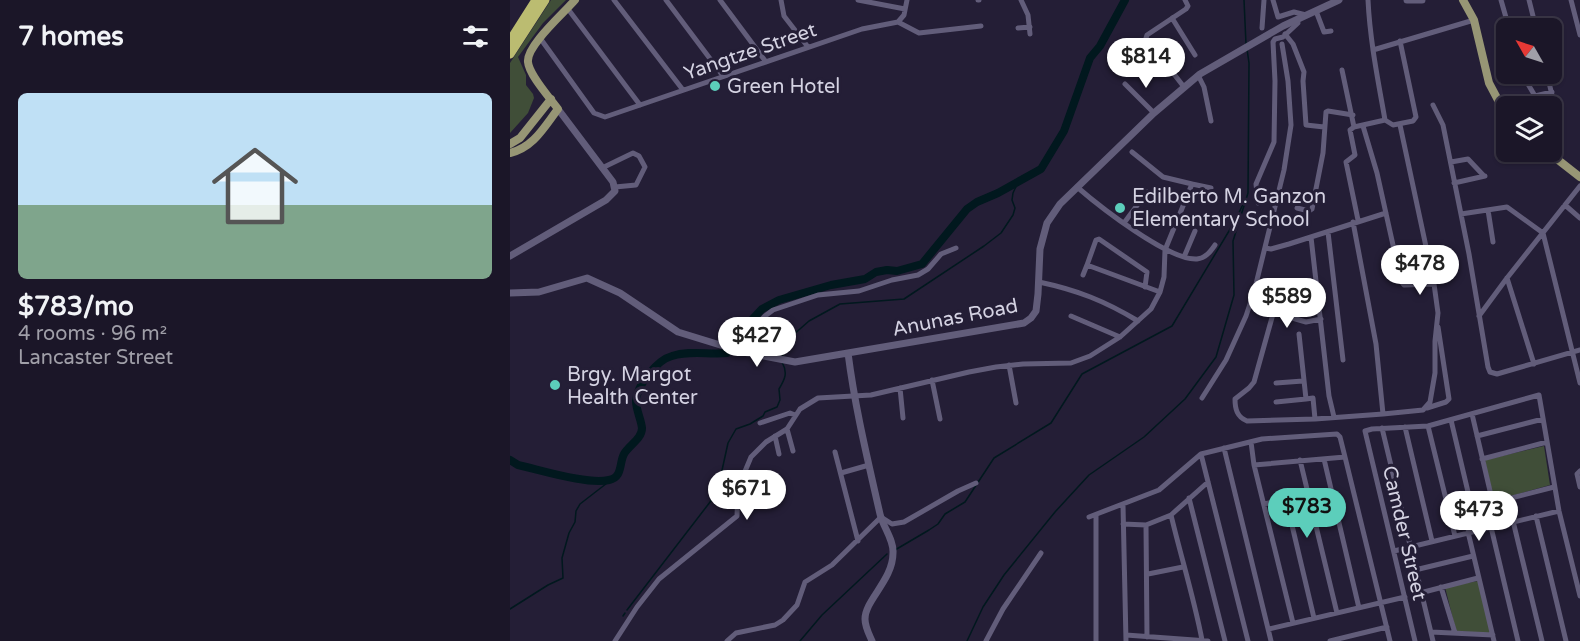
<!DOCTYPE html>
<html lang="en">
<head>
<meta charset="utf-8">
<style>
  :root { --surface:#1b1628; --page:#282334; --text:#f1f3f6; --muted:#a09fa8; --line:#393545; --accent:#5ccebb }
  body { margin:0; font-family:"Varela Round",sans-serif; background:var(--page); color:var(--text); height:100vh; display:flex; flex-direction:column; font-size:22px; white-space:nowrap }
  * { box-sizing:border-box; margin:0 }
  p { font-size:20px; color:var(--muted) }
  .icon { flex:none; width:33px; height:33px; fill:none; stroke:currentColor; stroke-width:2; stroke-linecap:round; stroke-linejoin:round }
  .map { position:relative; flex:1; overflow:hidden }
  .panel { display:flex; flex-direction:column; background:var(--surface); width:510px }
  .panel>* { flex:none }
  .needle { width:39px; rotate:309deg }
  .tools { position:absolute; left:986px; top:18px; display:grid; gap:12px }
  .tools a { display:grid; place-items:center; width:66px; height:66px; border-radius:9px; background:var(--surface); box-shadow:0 2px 4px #0004,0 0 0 2px var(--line); font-size:30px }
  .price { position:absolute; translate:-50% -51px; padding:0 14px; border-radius:21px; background:#fff; color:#222; font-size:20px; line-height:39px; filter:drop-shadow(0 2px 3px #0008) }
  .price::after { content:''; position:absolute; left:50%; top:36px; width:18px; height:14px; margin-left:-9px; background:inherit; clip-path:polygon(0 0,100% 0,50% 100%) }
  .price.selected { background:var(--accent); color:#111 }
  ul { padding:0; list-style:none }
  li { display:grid; align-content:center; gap:12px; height:318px; padding:0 18px }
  li span { display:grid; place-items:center; height:186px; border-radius:9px; color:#555 }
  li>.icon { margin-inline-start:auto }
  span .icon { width:108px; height:108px; fill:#fffc; stroke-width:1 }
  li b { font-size:26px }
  h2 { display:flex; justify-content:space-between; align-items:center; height:72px; padding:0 18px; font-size:26px }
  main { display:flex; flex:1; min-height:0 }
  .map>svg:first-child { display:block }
  .green { fill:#404e38 }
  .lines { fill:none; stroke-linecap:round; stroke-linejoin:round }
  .stream { stroke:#01181e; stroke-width:1.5 }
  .river { stroke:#01181e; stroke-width:8 }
  .minor { stroke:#625d7a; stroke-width:5 }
  .tertiary { stroke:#625d7a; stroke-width:7 }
  .primary { stroke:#979675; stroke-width:8 }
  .motorway { stroke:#bbbc71; stroke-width:9 }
  .poi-dot { fill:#5ccebb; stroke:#241e36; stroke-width:2 }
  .labels { text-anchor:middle; stroke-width:6; stroke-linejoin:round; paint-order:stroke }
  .street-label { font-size:20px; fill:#d4d2e2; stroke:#241e36 }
  .poi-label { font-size:20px; fill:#d4d2e2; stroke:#241e36; text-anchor:start }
</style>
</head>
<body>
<main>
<section class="panel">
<h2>7 homes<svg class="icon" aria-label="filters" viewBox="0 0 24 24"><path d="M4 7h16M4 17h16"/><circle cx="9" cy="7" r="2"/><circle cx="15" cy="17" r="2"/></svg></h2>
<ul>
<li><span style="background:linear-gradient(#bfe0f5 60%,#7fa58c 0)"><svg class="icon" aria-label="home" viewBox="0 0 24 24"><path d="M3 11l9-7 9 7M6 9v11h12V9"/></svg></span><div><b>$783/mo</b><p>4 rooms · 96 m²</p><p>Lancaster Street</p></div></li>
</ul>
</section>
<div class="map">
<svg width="1070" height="641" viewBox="0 0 1070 641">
  <rect width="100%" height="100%" fill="#241e36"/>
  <path class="green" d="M41,0H56L33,23L8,57L16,75V85L23,94L24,98L18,113L0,133V63Z
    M1034,446L1040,485L983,501L975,460Z
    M968,581L984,634L946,631L935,587Z"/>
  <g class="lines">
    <path class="stream" d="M734,0L736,44
      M272,358L275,347L282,336L299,321L330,304L394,299L474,246L491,233L503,215L505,208L502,200L503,193L508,182
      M385,550L419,530L428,524L435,514L455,502L484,458L541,423L572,374L662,326L725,221L735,200
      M0,609L38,585L53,578L52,558L59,533L65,522L66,511L70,504L101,480
      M117,610L207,493L218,443L226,429L240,424L253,416L255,412L267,407L270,400L269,389C275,379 278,373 272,362
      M113,616L115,613
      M290,641L312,615L377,554
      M457,641L473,607L494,575L545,512L579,475L634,437L675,399L706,357L724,295L723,241L738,193L739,63L737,49"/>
    <path class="river" d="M0,460L8,465C31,470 78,485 99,480C113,477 109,463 114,454C119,445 132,439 132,428C131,419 126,410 126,401C127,385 147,360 162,356C180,350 199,355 217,353L237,325L252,309L269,300L321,285L355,279L366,272L377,270L387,271L412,264L457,209L467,202L488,193L531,169L554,131L580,58L590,46L615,0"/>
    <path class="minor" d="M104,0L173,90
      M156,0L213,76
      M210,0L256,62
      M271,0L274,16L298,47
      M348,0L395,9
      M468,0H469
      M511,0L518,15L520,34
      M763,0L768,17L784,12L796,15
      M858,0C860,41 868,80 875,120L883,125L903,121L906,117L890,41
      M991,0L999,28
      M1019,0L1026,28
      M1061,0L1070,35
      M58,9L130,105
      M806,11L814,32L821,31
      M662,18L685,55
      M388,22L409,33L471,26
      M508,28L520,27
      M752,28L754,0
      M775,34L783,44L794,72L793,81L796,125L814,127
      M30,38L84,113L95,117L352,29L388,22L394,15L397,0
      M863,50L964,20
      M832,70L844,127
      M1012,74L1025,96
      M1037,74L1050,129
      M688,75L694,87L701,121
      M615,84L644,113
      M674,87L636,38L637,35L676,9L678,6L675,0
      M923,105L933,125L959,254L978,367L980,372L987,374L1070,350
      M1015,106L1025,96L1042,92
      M853,126L867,173L891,281L894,285L924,284L890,125
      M622,152L653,177L682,184
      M941,162L958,159L974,176
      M92,168L123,153L129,156L135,167L126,185L105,187
      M944,183L975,176
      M567,187C589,206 659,261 687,259C696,258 700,252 705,245
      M748,203L746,184L764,142L765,81L763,42L765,39L773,37L788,23L787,19
      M1055,205L1070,218
      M625,208L638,218
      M787,208L799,211L802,209L813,153L816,112L818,111L843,115
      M978,210L983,242
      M951,214L997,207L1033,233L1070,383
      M848,220L836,162L845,155L840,130L844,127L875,120
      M614,223L637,192
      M818,232L833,360
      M801,237L819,396L824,417
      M755,248L761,249L779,244L876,213
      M674,257L685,231
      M577,265L586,240L589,239L637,272L635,287
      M573,275L577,265L650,292
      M997,278L1024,364
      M529,282C567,290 595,301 628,321
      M561,316L610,337
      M969,316L997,278L1070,186
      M789,334L796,399L803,398L805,419L873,414L866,344L843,222
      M262,358L256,350L236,340L235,338L255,316L263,310L308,295L349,291L382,280L408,275L418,269L431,254L446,248
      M499,365L506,403
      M422,380L430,419
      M766,383L793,381
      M390,388L393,418
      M692,398L716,360L736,316L744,292L774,170L781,125L778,81L772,44
      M766,402L796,399
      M917,408L936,402L939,399L928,327
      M873,414L913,410L920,402L925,373V341L928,313L924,284
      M962,414L988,525
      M805,419L737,421C727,417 725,409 725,399L739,388L744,382L763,314L765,313L796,322L811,319
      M941,420L967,530
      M250,423L280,413L285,415
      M918,426L945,536
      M895,427L922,541
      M872,428L923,641
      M277,429L283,451
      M265,436L269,454
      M967,436L1033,419
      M741,442L744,465L783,623
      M714,448L761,641
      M325,452L348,541
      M691,454L738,641
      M814,459L849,608
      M972,459L1037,442
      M790,460L827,613
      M744,465L835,457
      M1070,471L1067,474L1070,487
      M331,473L359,465
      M679,498L715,641
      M776,500L804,618
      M982,503L1044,487
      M754,504L799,495
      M613,505L616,641
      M661,515C671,557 684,598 692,640
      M586,516V641
      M1026,516L1056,641
      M579,517L649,490L691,454L752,439L827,434L830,437L835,457L880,641
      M1003,521L1032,641
      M613,524L636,525L661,515L698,482
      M636,525L637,637
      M981,527L1008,641
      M958,532L984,641
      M884,551L1049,511
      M905,570L963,556
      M638,574L673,567
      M931,587L945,633
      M910,593L968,578
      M759,629L895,597
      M921,632L983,635
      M616,635L698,641
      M105,641L127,607L149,579L227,516L228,488L241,457L256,442L277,429L290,409L308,398L361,395L459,372L486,367L513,364L561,363L580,356L610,337L641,309L650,292L654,277L655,250L682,184L701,188
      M217,641L226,633L265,625L273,620L287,605L295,582L322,565L371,517L382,524L394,522L448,491L466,483
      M476,641L493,609L531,553
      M820,641L877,627
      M905,641L855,431L862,429L918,426L1029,395L1049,511L1070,596"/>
    <path class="tertiary" d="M897,0H912
      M0,256L96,200L105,191L103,182L48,109
      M0,293L29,292L77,278L110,293L168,332L233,352L285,362L514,323L521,318L526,311L528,294L530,249L537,223L550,204L644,113L690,74L773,26L829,0
      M338,353C345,408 358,461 370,514C373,527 384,540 383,553C383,580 355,600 355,619C355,627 359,634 362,641"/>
    <path class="primary" d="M953,0L964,20L979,83L996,115
      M0,144L10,138L41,99
      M1038,152L1070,177
      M0,153C24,147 34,127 48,109C40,98 19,75 18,62C16,46 54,13 65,0"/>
    <path class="motorway" d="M0,41L26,0
      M0,54L35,0"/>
  </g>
  <g class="poi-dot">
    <circle cx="205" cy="86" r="6"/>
    <circle cx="610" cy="208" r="6"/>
    <circle cx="45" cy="385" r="6"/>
  </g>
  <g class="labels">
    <g class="street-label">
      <text transform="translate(240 51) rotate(-19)" y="7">Yangtze Street</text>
      <text transform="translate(445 317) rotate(-11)" y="7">Anunas Road</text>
      <text transform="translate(895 533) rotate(77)" y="7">Camder Street</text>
    </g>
    <g class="poi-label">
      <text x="217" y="93">Green Hotel</text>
      <text x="622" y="203">Edilberto M. Ganzon<tspan x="622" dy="23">Elementary School</tspan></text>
      <text x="57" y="381">Brgy. Margot<tspan x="57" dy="23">Health Center</tspan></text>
    </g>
  </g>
</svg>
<div class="tools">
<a><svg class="needle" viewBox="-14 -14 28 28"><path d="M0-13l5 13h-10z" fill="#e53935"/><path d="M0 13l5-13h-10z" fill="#a09fa8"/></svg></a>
<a><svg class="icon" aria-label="layers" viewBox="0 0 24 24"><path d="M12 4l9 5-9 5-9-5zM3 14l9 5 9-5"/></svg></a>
</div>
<b class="price" style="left:636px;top:89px">$814</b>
<b class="price" style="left:910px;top:296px">$478</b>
<b class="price" style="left:777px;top:329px">$589</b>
<b class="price" style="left:247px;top:368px">$427</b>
<b class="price" style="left:237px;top:521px">$671</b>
<b class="price selected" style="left:797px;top:539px">$783</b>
<b class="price" style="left:969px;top:542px">$473</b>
</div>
</main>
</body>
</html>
